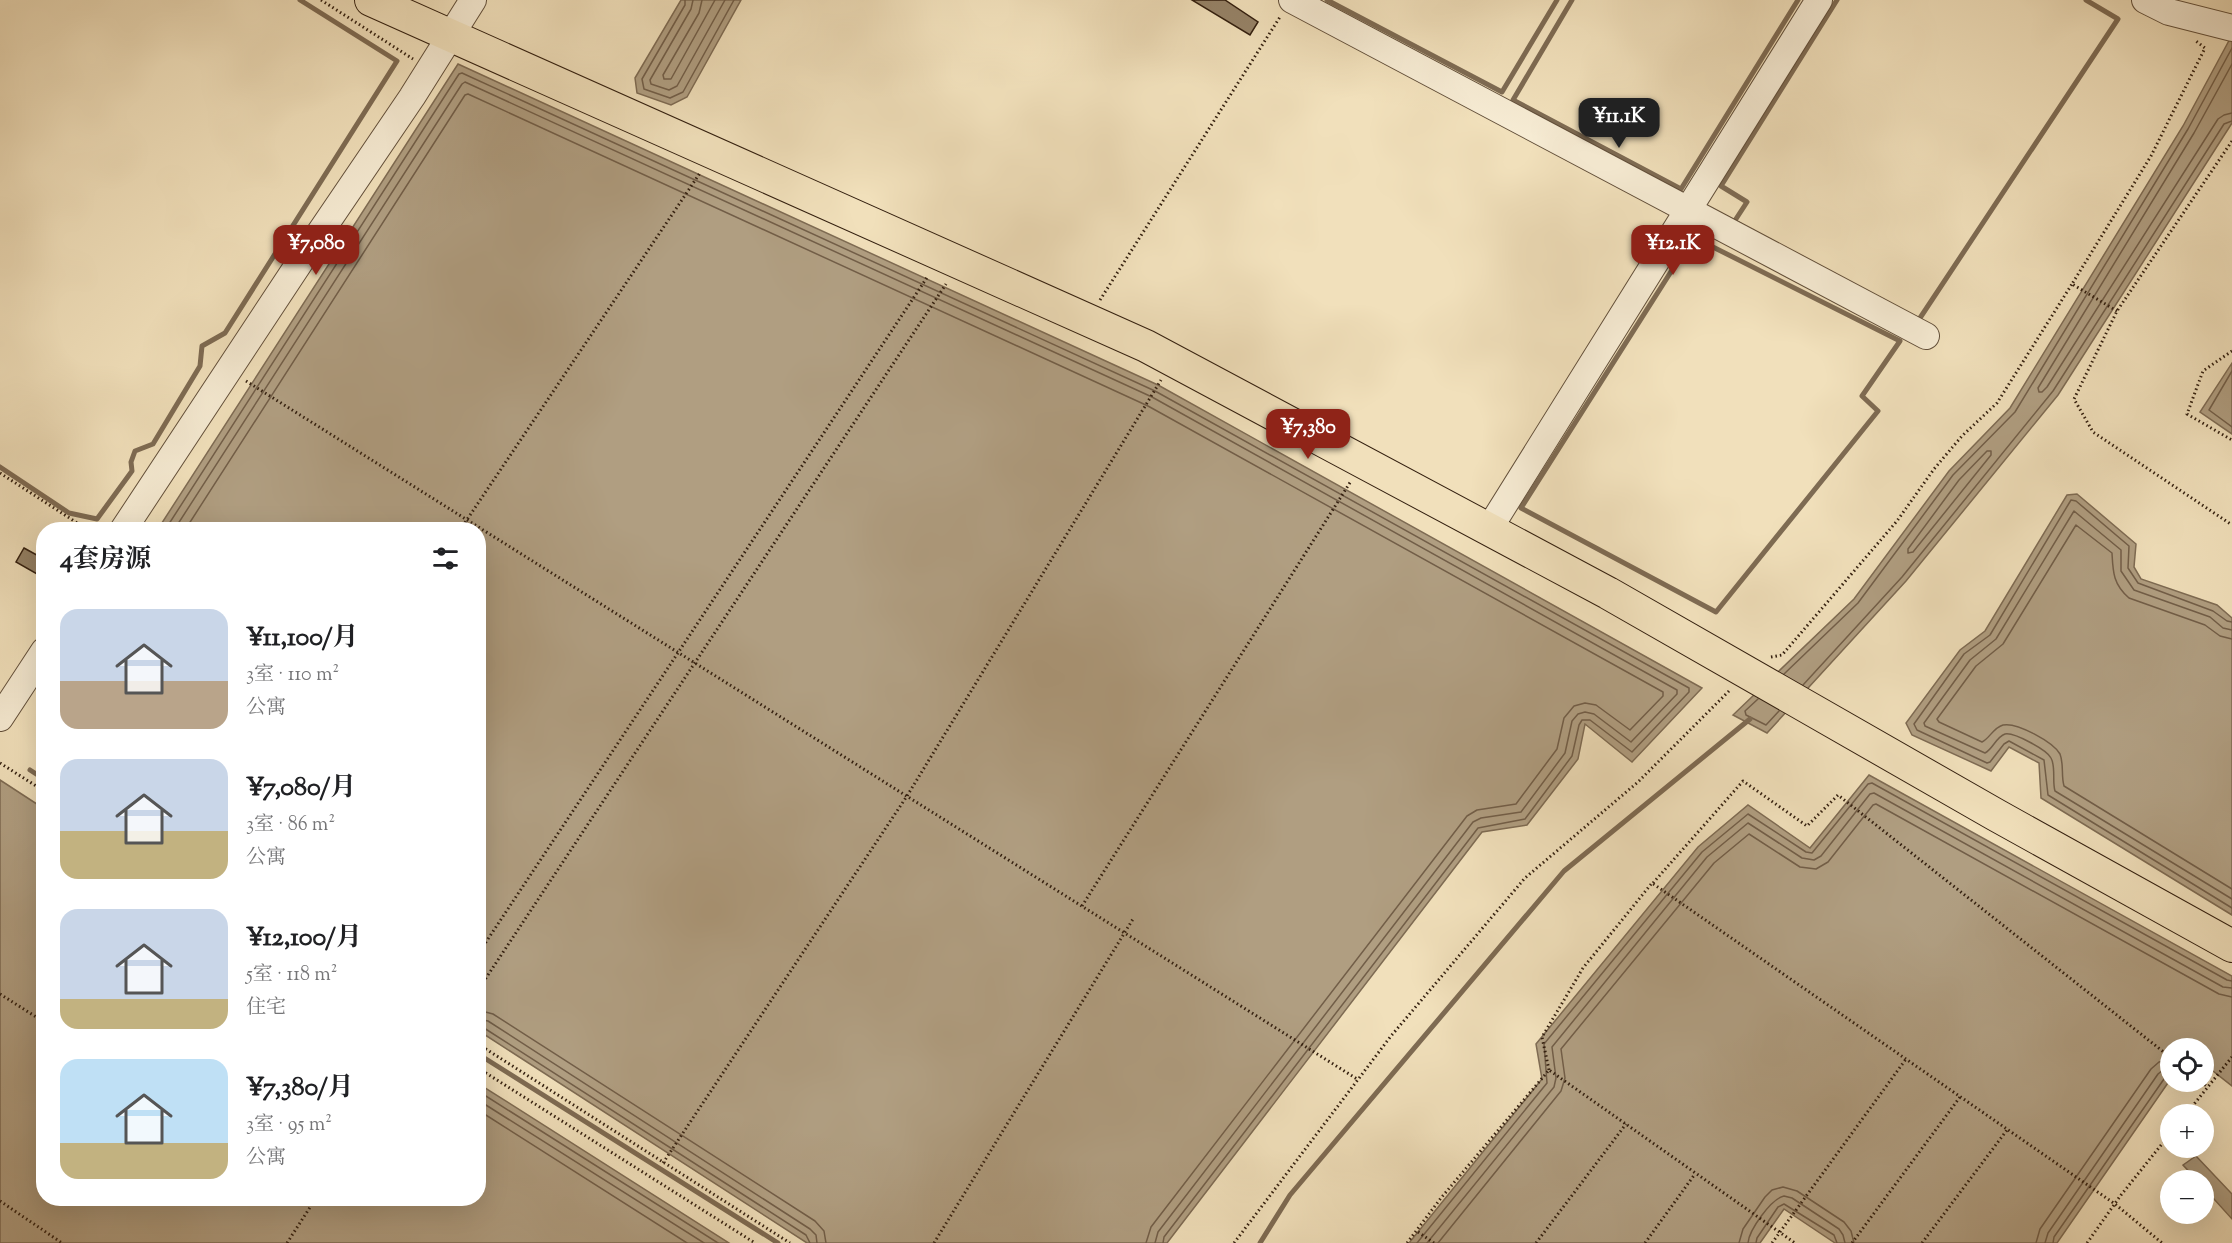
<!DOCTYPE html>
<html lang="zh">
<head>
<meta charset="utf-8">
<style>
  :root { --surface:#fff; --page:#f6f6f6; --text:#202124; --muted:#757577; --accent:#8f2418 }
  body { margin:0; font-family:"Sorts Mill Goudy","Noto Serif SC",serif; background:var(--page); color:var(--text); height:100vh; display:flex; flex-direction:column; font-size:22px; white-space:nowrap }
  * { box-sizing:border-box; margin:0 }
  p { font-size:20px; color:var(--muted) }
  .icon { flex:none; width:33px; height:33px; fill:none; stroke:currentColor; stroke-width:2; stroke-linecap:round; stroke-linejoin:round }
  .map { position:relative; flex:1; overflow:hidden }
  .sheet { position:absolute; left:36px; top:522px; width:450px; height:684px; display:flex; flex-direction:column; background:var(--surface); border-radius:24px; box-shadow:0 6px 24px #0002 }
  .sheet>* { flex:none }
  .controls { position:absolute; left:2160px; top:1038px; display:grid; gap:12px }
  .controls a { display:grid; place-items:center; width:54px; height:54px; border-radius:50%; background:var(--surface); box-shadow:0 6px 24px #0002; font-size:30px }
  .price { position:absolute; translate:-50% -51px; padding:0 14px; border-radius:12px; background:var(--accent); color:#fff; font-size:20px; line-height:39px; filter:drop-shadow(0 2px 3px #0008) }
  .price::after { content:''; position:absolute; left:50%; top:36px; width:18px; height:14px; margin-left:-9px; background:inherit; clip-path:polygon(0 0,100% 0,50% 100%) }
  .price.selected { background:#222; color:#fff }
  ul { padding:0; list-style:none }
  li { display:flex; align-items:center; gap:18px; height:150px; padding:0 24px }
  li span { display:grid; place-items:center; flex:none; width:168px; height:120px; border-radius:18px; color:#555 }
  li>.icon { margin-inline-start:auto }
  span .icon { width:72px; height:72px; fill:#fffc; stroke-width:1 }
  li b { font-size:26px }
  h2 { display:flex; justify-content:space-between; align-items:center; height:72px; padding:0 24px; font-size:26px }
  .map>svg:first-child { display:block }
  .water { fill:#b09e81; stroke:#7e6b53; stroke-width:1.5 }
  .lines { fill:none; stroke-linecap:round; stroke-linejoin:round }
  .shore { stroke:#725e48; stroke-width:1.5 }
  .stream { stroke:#7e6b53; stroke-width:5 }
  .building { fill:#968368; stroke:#331f0f; stroke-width:1.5 }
  .minor-casing { stroke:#624f3a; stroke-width:28 }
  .major-casing { stroke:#331f0f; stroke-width:34 }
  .path { stroke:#331f0f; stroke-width:3; stroke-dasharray:1.5 3; stroke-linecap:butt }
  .minor { stroke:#f6ebd3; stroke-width:26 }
  .major { stroke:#f1e0bb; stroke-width:32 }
</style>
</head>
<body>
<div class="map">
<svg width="2232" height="1243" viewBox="0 0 2232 1243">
  <rect width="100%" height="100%" fill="#f1e0bb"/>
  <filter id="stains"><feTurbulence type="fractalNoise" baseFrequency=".00333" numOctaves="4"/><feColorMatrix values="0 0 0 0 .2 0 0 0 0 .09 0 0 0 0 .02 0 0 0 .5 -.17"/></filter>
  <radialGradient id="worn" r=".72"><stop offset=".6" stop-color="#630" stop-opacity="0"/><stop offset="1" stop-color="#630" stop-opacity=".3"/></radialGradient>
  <path class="water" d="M681,0H741L687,97L671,105L637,93L635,78Z
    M2232,35V123L2058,395L1906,581L1767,733L1733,715L1854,599L1949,471L2010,408L2183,126Z
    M458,64L1158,385L1702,688L1632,762L1585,724L1578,759L1527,825L1482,832L1167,1243H807L479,1031L478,530L158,529Z
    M2232,363V434L2200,412Z
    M2077,494L2136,544L2134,567L2141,579L2217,605L2232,618V915L2041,798L2039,763L2009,747L1991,771L1912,735L1906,723L1960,650L1985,631L2067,495Z
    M1869,775L2232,976V1086L2204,1064V1048H2170V1080L2057,1243H1835L1784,1209L1760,1243H1409L1542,1079L1536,1044L1698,847L1748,805L1810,848Z
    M0,780L43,808L44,1198H478L479,1084L729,1243H0Z
    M2196,1156L2232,1194V1219L2204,1188V1180H2197L2183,1165Z"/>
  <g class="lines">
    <path class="shore" d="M685,0V5L642,79L644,89L670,98L683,92L734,0
      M693,0L691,9L650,80L651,84L669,90L677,86L725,0
      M702,0L699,13L663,75L664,79H671L715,0
      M2232,64L2194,133L2038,388L2039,392H2042L2047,387L2218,119L2224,115L2232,113
      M2232,371L2209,410L2232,427
      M1987,451H1991V455L1913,552L1908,553V549L1959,480Z
      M165,530L459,74L462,73L1155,391L1689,688V692L1632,752L1590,720H1582L1579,725L1572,756L1525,819L1478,828L1164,1237L1163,1243
      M174,530L462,84L465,82L1152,397L1677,690V694L1631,742L1594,714L1585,712L1578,714L1572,721L1565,753L1521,812L1481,818L1473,822L1158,1232L1155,1243
      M185,530L465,95L468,94L1148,406L1663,692V696L1630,730L1596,705L1585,703L1574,706L1564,718L1557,749L1516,804L1477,810L1467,816L1151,1227L1146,1243
      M2232,622L2227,621L2213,611L2138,583L2128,568L2129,546L2076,501L2071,500L1990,635L1964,654L1914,724L1917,730L1987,763L1990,762L2004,744L2009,741L2044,760L2048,795L2232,908
      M2232,630L2223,628L2210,617L2134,590L2121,571V550L2074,511L1996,639L1970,660L1924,723L1925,726L1985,753C1993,749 1996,737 2005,734C2014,732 2047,750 2051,758C2056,767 2052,781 2055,791L2232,899
      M2232,639L2220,636L2205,625L2129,598C2113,584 2113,572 2112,553L2076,525L2003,644L1976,666L1937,719L1939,722L1982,742C1990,738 1993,728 2003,725C2017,722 2053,742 2060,754C2064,764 2061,776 2064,786L2232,889
      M1784,674L1858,603L1953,475L2015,412L2188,129L2232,48
      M1803,685L1902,577L2053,391L2224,124L2232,121
      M1758,699L1745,711L1746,715L1766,725L1779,711
      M478,1010L493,1014L815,1221L824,1231L826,1243
      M478,1019L488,1021L810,1229L816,1235L817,1243
      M478,1027L484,1028L806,1235L810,1243
      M478,1091L718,1243
      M478,1100L704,1243
      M478,1110L687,1243
      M1417,1243L1547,1083L1544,1044L1702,852L1748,814L1806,852L1812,853L1868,784L1872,783L2227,980L2232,981
      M1427,1243L1554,1087L1556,1078L1552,1047L1707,857L1748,823L1802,858L1814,860L1821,856L1870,794L1874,793L2223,987L2232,988
      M1438,1243L1561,1091L1565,1078L1561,1049L1714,863L1749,834L1800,867L1816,869L1828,862L1873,805L1876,804L2219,994L2232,997
      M1739,1243L1743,1229L1765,1197L1772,1190L1783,1187L1797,1191L1844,1222L1851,1231L1854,1243
      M1748,1243C1749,1230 1771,1199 1784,1196L1792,1198L1839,1229L1843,1235L1845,1243
      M1756,1243L1757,1238L1778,1207L1784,1204L1834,1235L1837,1243
      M2036,1243L2040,1229L2151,1069L2159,1062L2170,1059
      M2045,1243L2048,1233L2158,1074L2163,1070L2170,1068
      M2053,1243L2054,1237L2164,1079L2170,1075"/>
    <path class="stream" d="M1327,0L1502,92L1557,0
      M1572,0L1513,100L1681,189L1798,0
      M1739,224L1734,222L1747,202L1721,186L1837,0
      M1693,237L1900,341L1862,396L1878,411L1716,612L1521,508Z
      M1916,320L1918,321L2118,19L2086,0
      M0,467L69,513L97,519L132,471L131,462L135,451L153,444L200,366L202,346L225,333L397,61L300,0
      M30,770L44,779
      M478,1054L778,1243
      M1260,1243L1290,1195L1564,871L1750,719"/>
  </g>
  <path class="building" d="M1192,0H1225L1258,22L1250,35Z
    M24,548L44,559V578L16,562Z"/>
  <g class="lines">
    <defs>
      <path id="minor" d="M1292,0L1926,336
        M2145,0L2169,12L2232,28
        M1489,529L1819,0
        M123,530L302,259L412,97L473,0
        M0,718L44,651"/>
      <path id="major" d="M371,0L1146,346L1608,593L1996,815L2232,946"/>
    </defs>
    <use href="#minor" class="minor-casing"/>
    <use href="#major" class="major-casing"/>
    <path class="path" d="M321,0L413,59
      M2232,141L2117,311L2074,399L2093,432L2232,525
      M1100,300L1280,17
      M2117,311L2072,284L2151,156L2205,48L2196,41
      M2232,351L2203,371L2187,414L2232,440
      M246,381L1357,1079
      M0,473L88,530
      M460,530L700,173
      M1771,657L1782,655L1897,521L1934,469L1962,436L1997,403L2072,284
      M0,763L44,791
      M1653,883L1743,781L1807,826L1838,795L2170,1057
      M1082,906L1351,481
      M478,954L928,276
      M478,990L946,284
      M0,994L44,1022
      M478,1044L790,1243
      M478,1068L755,1243
      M1549,1070L1542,1037L1583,968L1652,883L2115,1204L2162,1243
      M2201,1082L2208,1087
      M2186,1114L2232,1057
      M663,1163L907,796L1161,380
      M0,1201L62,1243
      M1418,1232L1434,1243
      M287,1243L316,1198
      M934,1243L1133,919
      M1234,1243L1391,1036L1525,878L1638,782L1729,691
      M1407,1243L1441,1198L1549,1070L1795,1243
      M1536,1243L1626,1124
      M1645,1243L1695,1174
      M1772,1243L1906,1059
      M1852,1243L1960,1097
      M1922,1243L2007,1130
      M2087,1243L2121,1195L2170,1134"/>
    <use href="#minor" class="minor"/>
    <use href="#major" class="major"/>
  </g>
  <rect width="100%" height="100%" filter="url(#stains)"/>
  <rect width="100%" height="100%" fill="url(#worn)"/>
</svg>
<div class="controls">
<a><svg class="icon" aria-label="locate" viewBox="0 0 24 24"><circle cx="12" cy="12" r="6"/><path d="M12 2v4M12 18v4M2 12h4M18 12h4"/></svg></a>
<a>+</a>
<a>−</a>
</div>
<b class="price selected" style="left:1619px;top:149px">¥11.1K</b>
<b class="price" style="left:316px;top:276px">¥7,080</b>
<b class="price" style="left:1673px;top:276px">¥12.1K</b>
<b class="price" style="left:1308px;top:460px">¥7,380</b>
<section class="sheet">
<h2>4套房源<svg class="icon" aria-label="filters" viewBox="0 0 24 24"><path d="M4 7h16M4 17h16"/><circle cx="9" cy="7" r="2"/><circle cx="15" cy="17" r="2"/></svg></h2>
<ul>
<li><span style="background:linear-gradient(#c9d6e8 60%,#b9a48a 0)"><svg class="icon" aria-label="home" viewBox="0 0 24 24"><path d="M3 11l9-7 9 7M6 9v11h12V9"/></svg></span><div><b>¥11,100/月</b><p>3室 · 110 m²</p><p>公寓</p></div></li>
<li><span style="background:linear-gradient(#c9d6e8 60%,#c2b280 0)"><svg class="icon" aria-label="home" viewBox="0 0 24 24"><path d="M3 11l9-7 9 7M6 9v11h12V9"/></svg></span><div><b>¥7,080/月</b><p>3室 · 86 m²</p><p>公寓</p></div></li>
<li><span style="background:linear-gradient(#c9d6e8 75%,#c2b280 0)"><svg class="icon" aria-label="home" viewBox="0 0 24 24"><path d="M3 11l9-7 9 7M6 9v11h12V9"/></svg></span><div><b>¥12,100/月</b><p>5室 · 118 m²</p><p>住宅</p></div></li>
<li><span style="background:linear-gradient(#bfe0f5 70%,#c2b280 0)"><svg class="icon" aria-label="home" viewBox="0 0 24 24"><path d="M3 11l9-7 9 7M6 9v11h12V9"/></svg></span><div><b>¥7,380/月</b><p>3室 · 95 m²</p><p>公寓</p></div></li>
</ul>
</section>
</div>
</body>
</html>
